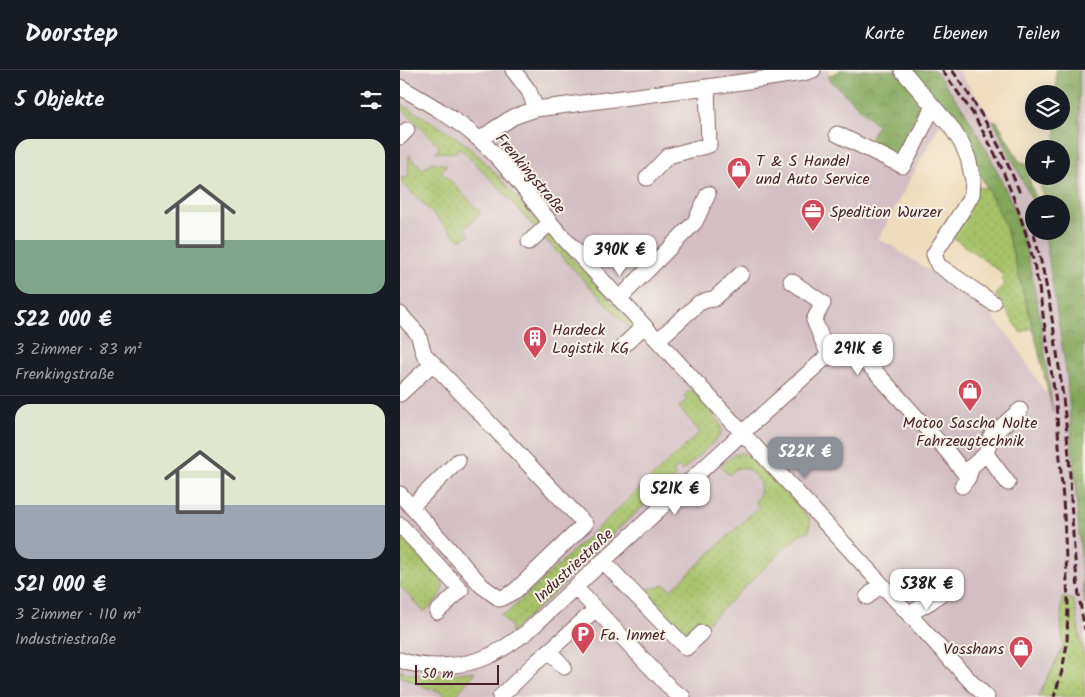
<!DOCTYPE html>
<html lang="de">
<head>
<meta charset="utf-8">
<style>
  :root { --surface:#171b24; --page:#20242c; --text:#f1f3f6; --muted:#9ea1a6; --line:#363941; --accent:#8c9099 }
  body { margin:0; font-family:Kalam,sans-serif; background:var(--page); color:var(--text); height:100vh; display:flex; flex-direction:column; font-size:19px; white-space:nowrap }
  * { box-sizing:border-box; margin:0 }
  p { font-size:16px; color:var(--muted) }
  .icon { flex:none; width:28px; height:28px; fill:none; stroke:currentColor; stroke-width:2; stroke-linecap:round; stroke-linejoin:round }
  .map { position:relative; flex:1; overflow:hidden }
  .details { display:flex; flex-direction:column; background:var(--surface); width:400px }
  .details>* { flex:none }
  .buttons { position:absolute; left:625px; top:15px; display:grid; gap:10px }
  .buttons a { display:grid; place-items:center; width:45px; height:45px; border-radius:50%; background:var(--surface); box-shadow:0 5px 20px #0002; font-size:25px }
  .scale { position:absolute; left:15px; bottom:12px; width:84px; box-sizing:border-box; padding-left:5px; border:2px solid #4a1f2b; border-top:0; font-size:14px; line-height:18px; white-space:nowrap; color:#4a1f2b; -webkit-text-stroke:4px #f7f3e8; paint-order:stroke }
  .price { position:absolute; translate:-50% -42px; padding:0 11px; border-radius:10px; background:#fff; color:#222; font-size:16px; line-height:32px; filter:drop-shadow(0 1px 2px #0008) }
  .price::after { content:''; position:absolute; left:50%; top:30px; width:15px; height:11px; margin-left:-8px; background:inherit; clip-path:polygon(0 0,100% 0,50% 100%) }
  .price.current { background:var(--accent); color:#fff }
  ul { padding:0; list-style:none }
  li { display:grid; align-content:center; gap:10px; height:265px; padding:0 15px }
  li+li { border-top:1px solid var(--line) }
  li span { display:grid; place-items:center; height:155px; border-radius:15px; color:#555 }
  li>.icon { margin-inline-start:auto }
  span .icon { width:90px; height:90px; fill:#fffc; stroke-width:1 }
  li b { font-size:21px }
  h2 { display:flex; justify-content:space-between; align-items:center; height:60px; padding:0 15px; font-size:21px }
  header { display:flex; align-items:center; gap:30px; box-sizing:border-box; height:70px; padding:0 25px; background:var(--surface); border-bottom:1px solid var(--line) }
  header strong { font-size:24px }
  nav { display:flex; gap:28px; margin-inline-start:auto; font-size:18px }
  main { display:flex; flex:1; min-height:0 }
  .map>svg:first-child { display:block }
  .industrial { fill:#d2bec3 }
  .grass { fill:url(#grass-dots); stroke:#78704a }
  .forest { fill:url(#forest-crowns); stroke:#676344 }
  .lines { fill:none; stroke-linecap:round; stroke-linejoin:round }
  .minor-casing { stroke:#83625d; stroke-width:17 }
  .minor { stroke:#fff; stroke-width:15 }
  .rail { stroke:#4a1f2b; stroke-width:3; stroke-dasharray:8 4; stroke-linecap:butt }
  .labels { text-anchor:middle; stroke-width:4; stroke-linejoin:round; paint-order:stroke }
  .poi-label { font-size:16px; fill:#4a1f2b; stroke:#f7f3e8; text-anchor:start }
  .street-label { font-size:16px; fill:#4a1f2b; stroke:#f7f3e8 }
</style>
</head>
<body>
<header>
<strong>Doorstep</strong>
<nav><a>Karte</a><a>Ebenen</a><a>Teilen</a></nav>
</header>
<main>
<section class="details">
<h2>5 Objekte<svg class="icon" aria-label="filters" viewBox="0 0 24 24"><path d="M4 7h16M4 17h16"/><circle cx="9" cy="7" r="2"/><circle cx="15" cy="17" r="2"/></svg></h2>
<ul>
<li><span style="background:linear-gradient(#dfe7d0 65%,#7fa58c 0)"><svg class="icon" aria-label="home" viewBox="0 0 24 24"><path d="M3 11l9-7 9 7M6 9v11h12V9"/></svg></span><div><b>522 000 €</b><p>3 Zimmer · 83 m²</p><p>Frenkingstraße</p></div></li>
<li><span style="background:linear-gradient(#dfe7d0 65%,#9aa5b1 0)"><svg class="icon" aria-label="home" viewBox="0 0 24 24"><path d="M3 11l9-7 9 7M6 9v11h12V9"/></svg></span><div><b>521 000 €</b><p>3 Zimmer · 110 m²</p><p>Industriestraße</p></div></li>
</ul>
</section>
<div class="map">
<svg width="685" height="627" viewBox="0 0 685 627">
  <defs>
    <pattern id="grass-dots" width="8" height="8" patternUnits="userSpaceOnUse" patternTransform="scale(1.25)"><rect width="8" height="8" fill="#a6c168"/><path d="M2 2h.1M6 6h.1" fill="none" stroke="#90a55a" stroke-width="1.8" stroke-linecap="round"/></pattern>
    <pattern id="forest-crowns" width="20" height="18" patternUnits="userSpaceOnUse" patternTransform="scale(1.25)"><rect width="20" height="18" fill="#84a75c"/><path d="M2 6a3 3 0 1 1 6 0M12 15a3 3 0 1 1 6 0" fill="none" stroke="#6e874c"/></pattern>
  </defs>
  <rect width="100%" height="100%" fill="#f7f3e8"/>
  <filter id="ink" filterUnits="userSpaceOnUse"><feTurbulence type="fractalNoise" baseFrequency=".02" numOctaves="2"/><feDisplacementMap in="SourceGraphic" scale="10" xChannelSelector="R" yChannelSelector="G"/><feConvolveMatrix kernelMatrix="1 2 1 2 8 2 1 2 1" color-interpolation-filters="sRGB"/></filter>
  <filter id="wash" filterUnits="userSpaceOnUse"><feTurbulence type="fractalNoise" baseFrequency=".0096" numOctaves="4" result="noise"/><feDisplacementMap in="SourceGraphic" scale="20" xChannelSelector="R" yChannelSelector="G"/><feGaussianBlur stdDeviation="1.12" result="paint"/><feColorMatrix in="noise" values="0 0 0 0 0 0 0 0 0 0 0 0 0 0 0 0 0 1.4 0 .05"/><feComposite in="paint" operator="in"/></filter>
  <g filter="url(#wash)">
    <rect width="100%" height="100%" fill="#edb"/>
    <path class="industrial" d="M0,0H429L428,7L441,0L533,31L545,45L478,169L498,179V181L557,217L583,238L592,246L613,271L645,322H648L651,335L640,247L626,177L614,137L591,88L564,40L535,0H558L593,51L623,111L634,134V161H642L646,172L667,307L684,529L685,535V588L682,579L674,534L668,627H0Z
      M679,0H685V357L683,256Z"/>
    <path class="grass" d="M0,33C24,48 50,61 71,79C96,101 117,129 139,154L135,158L100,119L60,78L54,83L35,82L40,77L1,37L0,38Z
      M9,85L23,99L32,92L47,95L41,101L81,143L64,158L70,165L62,169L56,167L2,112L1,108L8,107Z
      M577,117L587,118L605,154L635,266L631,258L621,263L596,225L605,213L600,209L603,206L600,203L601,202L552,167Z
      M148,162L235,257L231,260L143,167Z
      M291,319L315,344V347C321,353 323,359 319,367L282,401L278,397L273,402L276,406L168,505L164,514L111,562V557L101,545L107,543L300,362L279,337L287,330L284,326Z
      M341,383L351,387H354L410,449L409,462H404L400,464L303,557L301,555C294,560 290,562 282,559L246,520C252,517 259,519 265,514L271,520L359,437L355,432C363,422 362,412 353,404C349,400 345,397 339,398C335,399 332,402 329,405L321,396L333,385Z
      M0,464L43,511C44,525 34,533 24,542L0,516Z
      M662,527L674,530L682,579L685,588V627H638L663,577L661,549Z
      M0,600C17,608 54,605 72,601L75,603L55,627H45L41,622L24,617L0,606Z"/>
    <path class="forest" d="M441,0H535L564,40L591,88L614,137L626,177L640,247L653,343L635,266L605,154L587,118L551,52L533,32L502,88L467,76L477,55L427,7Z
      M656,0H679L685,357V535L684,529L667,307L646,172L642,161H661V134H647L638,109L639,106H661V79H655L656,51H661V24H656Z
      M593,51H597L619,91L632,97L628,106L638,134H634Z"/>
  </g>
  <g filter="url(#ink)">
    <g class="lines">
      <defs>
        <path id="minor" d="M113,0L129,21L136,39
          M502,0L551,57L562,74L568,88L573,110L572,124L564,138L534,184L538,195L593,233
          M0,17C28,33 56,49 80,70C111,98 133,133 160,164L573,614L587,627
          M437,64L503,96L513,78L533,36
          M0,67L7,60
          M80,70L93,60L113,47L136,39L307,17L403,3L413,0
          M247,108L268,86L309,75L307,17
          M129,172L150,153
          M391,211L423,233L414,250L429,286
          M219,229L295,152L308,124
          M0,244L18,264L24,284L185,454L115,521L100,529L82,516L0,424
          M258,270L299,233L307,230L314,229L341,204
          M225,274L244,256
          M0,324L33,293
          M586,384L591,366L620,340
          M568,408L572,396L586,384L608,413
          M12,436L58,391
          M0,455L61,520L37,542
          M203,491L286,578L302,563
          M175,517L273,621L283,627
          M467,527L481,514
          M509,544L530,532L549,517
          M0,590C25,600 67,597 91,585C104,579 115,570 127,562C225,471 323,379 423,290C444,277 457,285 474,300L547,381L568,408L562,416
          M164,597L149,581L196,539
          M100,627L134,594L149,581"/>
      </defs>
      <use href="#minor" class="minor-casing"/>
      <use href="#minor" class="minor"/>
      <path class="rail" d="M542,0L572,42L593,80L602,99L618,139L626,164L633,189L639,218L656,333L664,444L668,533L667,574L662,601L654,627
        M552,0C580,39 604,81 621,126
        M630,152C644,195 651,239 657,283C662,317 666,351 669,386C672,444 673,502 685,560"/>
    </g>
  </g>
  <defs>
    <symbol id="shop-pin" viewBox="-11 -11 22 30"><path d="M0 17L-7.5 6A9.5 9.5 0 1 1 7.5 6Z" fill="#d1495b" stroke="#f7f3e8"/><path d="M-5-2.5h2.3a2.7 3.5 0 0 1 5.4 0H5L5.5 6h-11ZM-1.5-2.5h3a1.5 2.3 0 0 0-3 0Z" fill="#fff"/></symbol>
    <symbol id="office-pin" viewBox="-11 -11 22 30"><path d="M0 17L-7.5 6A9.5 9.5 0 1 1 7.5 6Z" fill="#d1495b" stroke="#f7f3e8"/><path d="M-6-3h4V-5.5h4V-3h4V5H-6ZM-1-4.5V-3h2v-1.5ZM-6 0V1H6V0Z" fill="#fff"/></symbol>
    <symbol id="building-pin" viewBox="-11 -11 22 30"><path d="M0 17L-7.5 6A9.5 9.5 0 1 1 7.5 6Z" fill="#d1495b" stroke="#f7f3e8"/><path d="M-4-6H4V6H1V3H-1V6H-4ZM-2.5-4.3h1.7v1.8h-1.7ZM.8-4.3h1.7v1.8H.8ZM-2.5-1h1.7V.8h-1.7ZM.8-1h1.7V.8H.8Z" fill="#fff"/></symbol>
    <symbol id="parking-pin" viewBox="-11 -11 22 30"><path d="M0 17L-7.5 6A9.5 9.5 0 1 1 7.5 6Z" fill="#d1495b" stroke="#f7f3e8"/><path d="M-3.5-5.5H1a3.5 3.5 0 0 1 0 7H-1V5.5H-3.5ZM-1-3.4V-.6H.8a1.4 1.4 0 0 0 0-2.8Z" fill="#fff"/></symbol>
  </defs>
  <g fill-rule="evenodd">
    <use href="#shop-pin" x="325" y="85" width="28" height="38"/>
    <use href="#office-pin" x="399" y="127" width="28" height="38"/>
    <use href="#building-pin" x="121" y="254" width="28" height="38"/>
    <use href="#shop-pin" x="556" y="307" width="28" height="38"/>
    <use href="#parking-pin" x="169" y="550" width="28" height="38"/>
    <use href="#shop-pin" x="607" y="564" width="28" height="38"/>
  </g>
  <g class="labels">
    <g class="poi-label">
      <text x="356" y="96">T &amp; S Handel<tspan x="356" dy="18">und Auto Service</tspan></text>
      <text x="430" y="147">Spedition Wurzer</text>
      <text x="152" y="265">Hardeck<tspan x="152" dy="18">Logistik KG</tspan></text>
      <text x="570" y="358" text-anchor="middle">Motoo Sascha Nolte<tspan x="570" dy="18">Fahrzeugtechnik</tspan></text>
      <text x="200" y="570">Fa. Inmet</text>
      <text x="604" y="584" text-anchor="end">Vosshans</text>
    </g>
    <g class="street-label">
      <text transform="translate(131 103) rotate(50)" y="6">Frenkingstraße</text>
      <text transform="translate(173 495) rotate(-43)" y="6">Industriestraße</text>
    </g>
  </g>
</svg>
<div class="buttons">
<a><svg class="icon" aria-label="layers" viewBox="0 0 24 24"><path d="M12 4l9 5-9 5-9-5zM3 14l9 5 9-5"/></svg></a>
<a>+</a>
<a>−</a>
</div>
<div class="scale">50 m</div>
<b class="price" style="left:220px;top:207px">390K €</b>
<b class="price" style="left:458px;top:306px">291K €</b>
<b class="price current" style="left:405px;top:409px">522K €</b>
<b class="price" style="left:275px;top:446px">521K €</b>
<b class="price" style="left:527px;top:541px">538K €</b>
</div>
</main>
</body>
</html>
